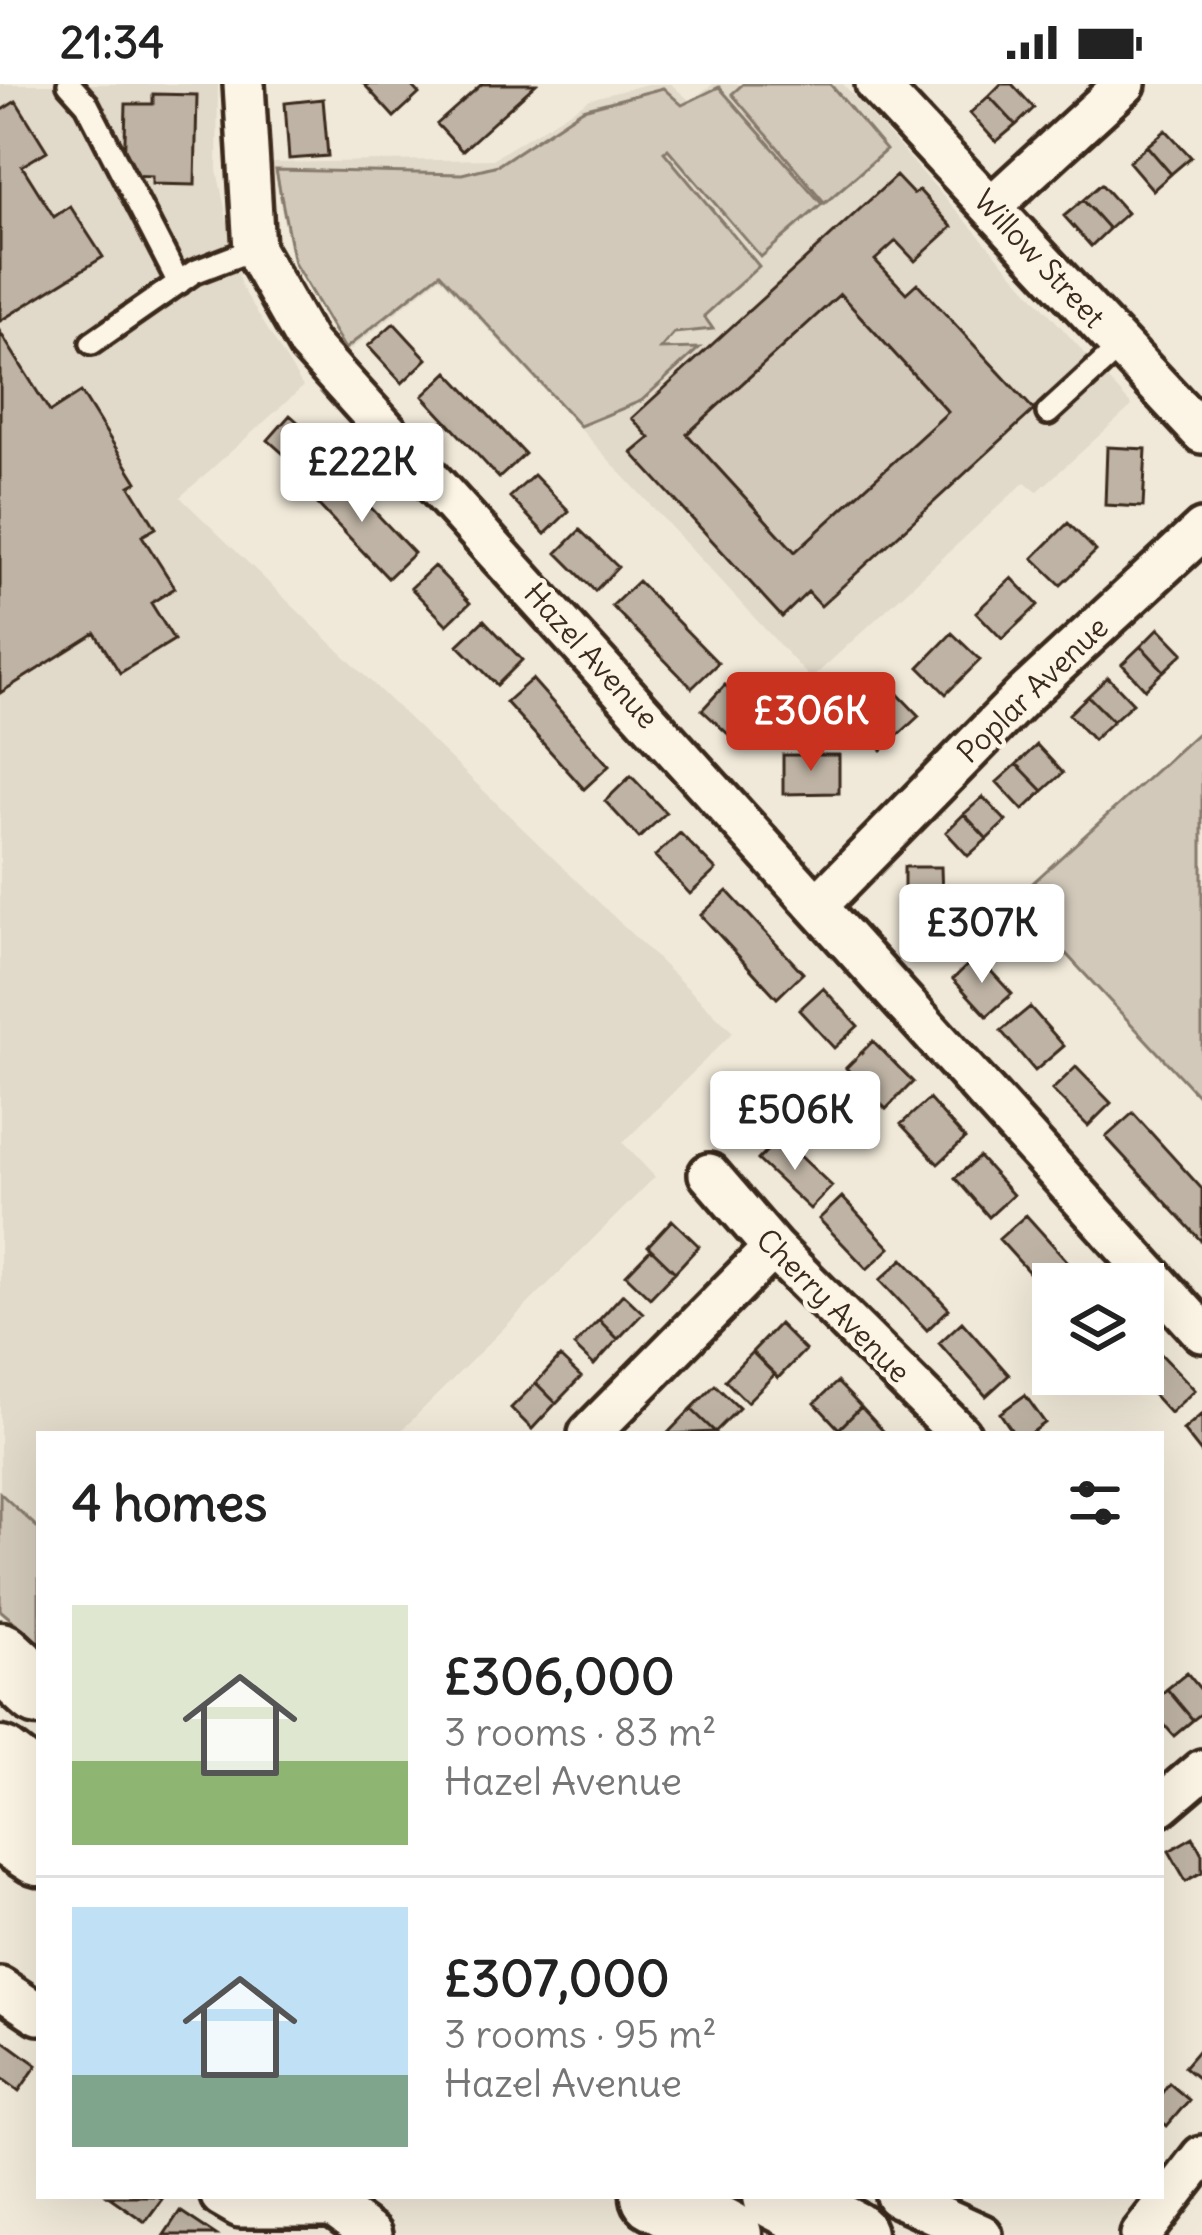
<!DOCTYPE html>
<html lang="en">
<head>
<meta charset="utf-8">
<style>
  :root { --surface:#fff; --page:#f6f6f6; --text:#222; --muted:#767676; --line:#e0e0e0; --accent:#c8321e }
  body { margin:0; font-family:Delius,sans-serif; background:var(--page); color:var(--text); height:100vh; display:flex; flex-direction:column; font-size:45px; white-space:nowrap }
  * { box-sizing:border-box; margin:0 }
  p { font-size:39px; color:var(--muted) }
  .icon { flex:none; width:66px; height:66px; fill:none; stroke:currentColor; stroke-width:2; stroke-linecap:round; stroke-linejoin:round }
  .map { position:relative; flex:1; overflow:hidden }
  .sheet { position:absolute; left:36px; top:1347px; width:1128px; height:768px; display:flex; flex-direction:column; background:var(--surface); border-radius:0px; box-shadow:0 12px 48px #0002 }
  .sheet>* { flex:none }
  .fabs { position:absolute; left:1032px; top:1179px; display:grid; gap:24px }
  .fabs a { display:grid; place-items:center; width:132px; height:132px; border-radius:0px; background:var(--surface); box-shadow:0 12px 48px #0002; font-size:60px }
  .price { position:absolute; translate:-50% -102px; padding:0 27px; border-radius:12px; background:#fff; color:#222; font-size:39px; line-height:78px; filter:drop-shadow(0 3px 6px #0008) }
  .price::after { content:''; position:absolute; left:50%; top:72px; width:36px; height:27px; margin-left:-18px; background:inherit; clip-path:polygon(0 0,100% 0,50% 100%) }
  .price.selected { background:var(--accent); color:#fff }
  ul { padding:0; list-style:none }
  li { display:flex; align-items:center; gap:36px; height:300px; padding:0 36px }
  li+li { border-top:3px solid var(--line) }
  li span { display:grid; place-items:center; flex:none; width:336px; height:240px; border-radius:0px; color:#555 }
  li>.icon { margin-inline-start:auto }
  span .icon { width:144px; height:144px; fill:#fffc; stroke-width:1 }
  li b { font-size:51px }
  h2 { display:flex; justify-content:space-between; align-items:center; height:144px; padding:0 36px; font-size:51px }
  .status { display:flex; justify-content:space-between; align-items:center; height:84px; padding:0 60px; background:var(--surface); direction:ltr }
  .status svg { height:33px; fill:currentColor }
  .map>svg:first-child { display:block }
  .built { fill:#e1d9c9 }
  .green { fill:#d2c9ba; stroke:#867a6c; stroke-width:3 }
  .building { fill:#beb3a4; stroke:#3b2a1e; stroke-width:3; fill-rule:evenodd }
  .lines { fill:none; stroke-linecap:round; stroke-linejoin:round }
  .lane-casing { stroke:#3b2a1e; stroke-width:30 }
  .street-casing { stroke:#3b2a1e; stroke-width:48 }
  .highway-casing { stroke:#3b2a1e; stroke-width:75 }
  .lane { stroke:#fcf5e5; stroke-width:21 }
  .street { stroke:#fcf5e5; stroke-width:39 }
  .highway { stroke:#fcf5e5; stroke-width:66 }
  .labels { text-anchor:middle; stroke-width:9; stroke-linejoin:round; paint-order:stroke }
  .street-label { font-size:30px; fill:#3b2a1e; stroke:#fcf5e5 }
</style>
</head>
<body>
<div class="status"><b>21:34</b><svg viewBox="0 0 49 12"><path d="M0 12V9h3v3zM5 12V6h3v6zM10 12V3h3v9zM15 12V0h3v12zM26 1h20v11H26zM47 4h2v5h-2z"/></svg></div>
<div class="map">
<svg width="1202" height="2151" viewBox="0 0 1202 2151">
  <rect width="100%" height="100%" fill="#f0e9d9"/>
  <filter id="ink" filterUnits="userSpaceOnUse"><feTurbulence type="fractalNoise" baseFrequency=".00833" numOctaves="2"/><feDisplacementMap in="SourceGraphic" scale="24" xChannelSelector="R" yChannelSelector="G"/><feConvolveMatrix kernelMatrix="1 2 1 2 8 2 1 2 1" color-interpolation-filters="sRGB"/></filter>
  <g filter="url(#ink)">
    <path class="built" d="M0,0H218L217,86L241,202L303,303L180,413L733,948L623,1059L655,1093L398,1350H39V1444L0,1408Z
      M647,0H671L690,17L713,0H843L1132,322L1037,408L1025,398L811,595L440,193L345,270L292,178L272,79L493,75L590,15Z"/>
    <path class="green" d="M743,0H830L886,66L825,119L732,10Z
      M719,3L822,120L761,173L668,65L664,68L759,182L704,232L713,245L674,249L660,265L699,264L641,317L580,342L440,189L345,265L294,179L276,86L462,90L498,81L583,25L663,4L682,21Z
      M840,210L948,328L795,468L687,350Z
      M1202,645V1016L1015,815Z
      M0,1409L39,1445V1559L0,1526Z"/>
    <path class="building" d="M364,0H410L419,10L394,33Z
      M482,0H536L462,67L437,40Z
      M1001,0H1012L1034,24L1016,41L989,12Z
      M153,10L197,11L195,101L152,100V92L124,91L126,20H153Z
      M989,12L1016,41L996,58L970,29Z
      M323,15L328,72L289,75L285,19Z
      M16,17L47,67L22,82L54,133L70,122L103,173L0,237V27Z
      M1166,46L1191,73L1171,90L1147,62Z
      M1147,62L1171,90L1153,106L1129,78Z
      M896,92L913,110L919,106L952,143L915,177L896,157L875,176L906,209L917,199L1034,326L821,522L808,508L782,533L632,369L650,354L632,334ZM840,210L948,328L795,468L687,350Z
      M1101,100L1127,129L1109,145L1083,116Z
      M1083,116L1109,145L1091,162L1064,132Z
      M394,239L427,275L402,299L368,262Z
      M0,248L50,328L81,308L137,398L130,402L156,444L142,452L175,504L151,519L174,556L120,589L95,549L0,609Z
      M448,288L525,370L499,394L423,312Z
      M290,331L327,364L305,389L268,356Z
      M1107,363L1146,365L1143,423L1105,421Z
      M337,388L414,469L388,494L311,413Z
      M534,391L569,427L545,450L510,413Z
      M1068,439L1096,467L1061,501L1033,474Z
      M580,446L618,483L595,507L557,469Z
      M434,482L470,519L447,541L411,504Z
      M1012,494L1038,521L1002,555L976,528Z
      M638,497L718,579L692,604L612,522Z
      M484,536L522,576L497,601L458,561Z
      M1159,544L1183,569L1164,587L1141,562Z
      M952,549L980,576L946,610L919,583Z
      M1141,562L1164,587L1145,605L1122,580Z
      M1108,593L1133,619L1113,637L1088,612Z
      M532,595L609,682L584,705L506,618Z
      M725,601L763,637L740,661L702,626Z
      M894,606L919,632L882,666L857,640Z
      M1088,612L1113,637L1093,656L1069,630Z
      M1037,661L1063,689L1043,707L1017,680Z
      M783,671H839V709L783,710Z
      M1017,680L1043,707L1023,726L997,698Z
      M631,692L666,729L639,754L605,717Z
      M983,713L1006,737L987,755L964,730Z
      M964,730L987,755L968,772L946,748Z
      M680,749L716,786L690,810L655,772Z
      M904,783H941L942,814H904Z
      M727,807L803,889L777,914L701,831Z
      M904,814H942L941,844H904Z
      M977,872L1012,910L987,932L953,895Z
      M823,904L858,942L834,964L799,926Z
      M1030,923L1064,962L1035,987L1001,947Z
      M873,957L913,998L886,1025L846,984Z
      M1076,983L1111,1019L1088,1042L1052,1006Z
      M929,1015L965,1055L938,1080L901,1040Z
      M1133,1029L1202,1105V1158L1106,1053Z
      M780,1053L832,1102L810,1125L758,1076Z
      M979,1073L1013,1111L989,1133L955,1094Z
      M842,1113L890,1164L867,1185L819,1135Z
      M1026,1131L1088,1200H1053V1215L999,1155Z
      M672,1136L699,1162L675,1188L648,1162Z
      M651,1165L675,1188L650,1214L626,1191Z
      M903,1175L949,1225L927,1246L880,1196Z
      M623,1210L643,1229L618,1255L599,1236Z
      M599,1236L618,1255L594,1281L574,1262Z
      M962,1238L1009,1291L986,1312L939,1259Z
      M779,1240L805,1266L778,1294L752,1268Z
      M752,1268L775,1290L747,1318L725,1296Z
      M1159,1268L1195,1306L1170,1329L1135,1291L1143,1290V1283Z
      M560,1273L581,1293L556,1319L536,1299Z
      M837,1298L861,1323L839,1345L815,1319Z
      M536,1299L556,1319L532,1345L511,1324Z
      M715,1301L739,1324L715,1348L691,1325Z
      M1025,1311L1045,1339L1030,1350H1014L1000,1329Z
      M861,1323L885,1349L884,1350H845L839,1345Z
      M691,1325L715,1348L669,1350L668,1349Z
      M1202,1330V1370L1183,1346Z
      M1187,1589L1202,1607V1629L1193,1636L1167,1605Z
      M1167,1605L1193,1636L1174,1652L1161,1637V1610Z
      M1193,1753L1202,1770V1788L1186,1797L1169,1767Z
      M0,1954L37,1981L19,2007L0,1993Z
      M1202,1962V1998L1184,1983Z
      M1169,1999L1189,2016L1167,2042L1161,2037V2010Z
      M108,2112H158L162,2115L145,2138Z
      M180,2127L216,2151H164Z"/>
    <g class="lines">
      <defs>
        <path id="lane" d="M69,0L87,20L179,199
          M92,259L194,188L254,165
          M1048,329L1121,262"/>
        <path id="street" d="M244,0L254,165L308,260L1202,1248
          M876,0L1202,349
          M991,123L1125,0
          M817,822L1025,610L1202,446
          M709,1090L773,1164L960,1350
          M589,1350L773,1164
          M1161,1721L1202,1686
          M0,1904L39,1930
          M221,2112L240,2123H336
          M318,2112L371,2151
          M896,2112L982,2151
          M1141,2151L1202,2072"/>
        <path id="highway" d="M0,1572L39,1608
          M0,1677L39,1707
          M0,1743L39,1768
          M655,2112L728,2151
          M777,2112L852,2151"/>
      </defs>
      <use href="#lane" class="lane-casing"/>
      <use href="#street" class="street-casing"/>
      <use href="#highway" class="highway-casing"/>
      <use href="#lane" class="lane"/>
      <use href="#street" class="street"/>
      <use href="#highway" class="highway"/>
    </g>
  </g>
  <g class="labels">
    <g class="street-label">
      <text transform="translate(1039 175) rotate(47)" y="10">Willow Street</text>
      <text transform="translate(591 572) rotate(48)" y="10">Hazel Avenue</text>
      <text transform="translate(1033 606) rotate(-44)" y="10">Poplar Avenue</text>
      <text transform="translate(833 1222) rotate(45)" y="10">Cherry Avenue</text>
    </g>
  </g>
</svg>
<div class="fabs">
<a><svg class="icon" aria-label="layers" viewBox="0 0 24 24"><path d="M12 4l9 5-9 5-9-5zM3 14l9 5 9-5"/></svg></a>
</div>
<b class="price" style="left:362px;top:441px">£222K</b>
<b class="price selected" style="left:811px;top:690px">£306K</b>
<b class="price" style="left:982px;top:902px">£307K</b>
<b class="price" style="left:795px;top:1089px">£506K</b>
<section class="sheet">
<h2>4 homes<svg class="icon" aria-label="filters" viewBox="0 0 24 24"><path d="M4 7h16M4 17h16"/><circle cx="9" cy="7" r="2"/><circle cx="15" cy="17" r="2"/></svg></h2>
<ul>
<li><span style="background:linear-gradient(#dfe7d0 65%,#8fb573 0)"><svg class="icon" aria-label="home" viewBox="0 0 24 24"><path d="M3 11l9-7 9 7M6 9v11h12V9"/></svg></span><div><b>£306,000</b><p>3 rooms · 83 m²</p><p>Hazel Avenue</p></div></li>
<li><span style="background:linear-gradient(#bfe0f5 70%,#7fa58c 0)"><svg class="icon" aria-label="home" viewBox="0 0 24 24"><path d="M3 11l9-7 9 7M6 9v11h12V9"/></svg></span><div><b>£307,000</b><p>3 rooms · 95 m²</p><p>Hazel Avenue</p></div></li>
</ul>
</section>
</div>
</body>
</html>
